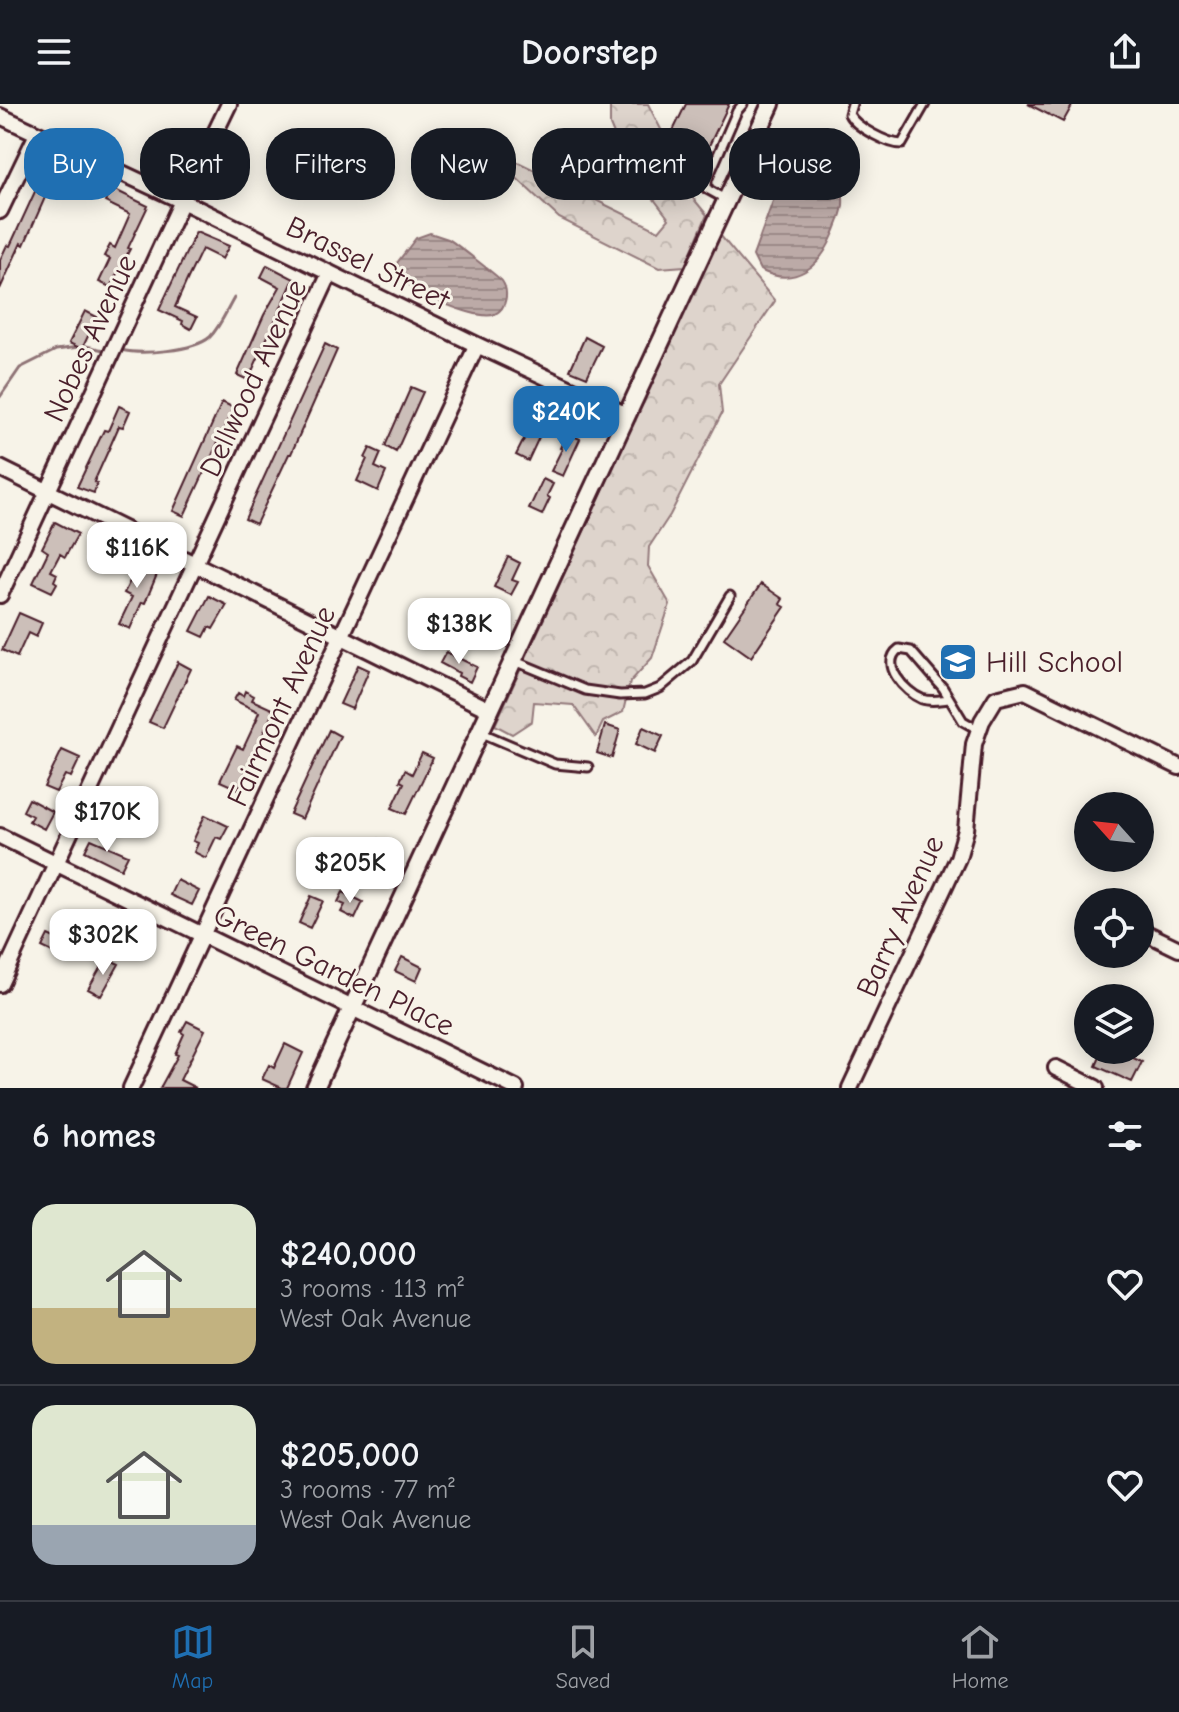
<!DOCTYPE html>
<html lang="en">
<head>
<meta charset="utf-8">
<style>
  :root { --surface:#171b24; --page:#242831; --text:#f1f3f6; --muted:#9ea1a6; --line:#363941; --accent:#1f6fb2 }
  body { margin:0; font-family:"Comic Neue",sans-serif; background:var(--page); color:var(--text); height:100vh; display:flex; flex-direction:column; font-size:30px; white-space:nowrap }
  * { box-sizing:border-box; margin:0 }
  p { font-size:26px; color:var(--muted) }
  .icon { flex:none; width:44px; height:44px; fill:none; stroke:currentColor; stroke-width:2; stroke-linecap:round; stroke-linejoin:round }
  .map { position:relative; height:984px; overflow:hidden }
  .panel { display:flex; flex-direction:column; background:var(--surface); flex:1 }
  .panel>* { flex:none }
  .banner { position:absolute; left:24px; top:24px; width:1132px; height:72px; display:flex; gap:16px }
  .needle { width:52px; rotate:297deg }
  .buttons { position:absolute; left:1074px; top:688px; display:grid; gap:16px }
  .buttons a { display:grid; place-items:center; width:80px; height:80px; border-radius:50%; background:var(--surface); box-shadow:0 4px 20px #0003; font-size:40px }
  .price { position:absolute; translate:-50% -68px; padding:0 18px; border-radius:16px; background:#fff; color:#222; font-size:26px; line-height:52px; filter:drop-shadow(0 2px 4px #0008) }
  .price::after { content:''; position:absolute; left:50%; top:48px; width:24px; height:18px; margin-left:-12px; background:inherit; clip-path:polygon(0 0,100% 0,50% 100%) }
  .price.on { background:var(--accent); color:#fff }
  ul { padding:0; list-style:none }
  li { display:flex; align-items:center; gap:24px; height:200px; padding:0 32px }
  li+li { border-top:2px solid var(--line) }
  li span { display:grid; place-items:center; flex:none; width:224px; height:160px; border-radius:24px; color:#555 }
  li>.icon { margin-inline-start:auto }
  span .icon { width:96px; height:96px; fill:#fffc; stroke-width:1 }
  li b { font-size:34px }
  h2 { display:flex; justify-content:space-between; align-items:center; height:96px; padding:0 32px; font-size:34px }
  .tag { padding:0 28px; border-radius:32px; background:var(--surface); box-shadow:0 4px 20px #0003; font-size:28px; line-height:72px }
  .tag.on { background:var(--accent); color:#fff }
  header { display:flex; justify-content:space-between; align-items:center; height:104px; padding:0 32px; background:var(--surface); font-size:36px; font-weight:600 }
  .tabs { display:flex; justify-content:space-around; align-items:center; height:112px; border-top:2px solid var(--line); background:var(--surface); font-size:22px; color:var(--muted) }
  .tabs a { display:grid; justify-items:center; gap:4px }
  .tabs .on { color:var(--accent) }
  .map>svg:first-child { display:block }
  .forest { fill:url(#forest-crowns); stroke:#947a7c; stroke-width:2 }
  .water { fill:url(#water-rules); stroke:#8e7275; stroke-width:2 }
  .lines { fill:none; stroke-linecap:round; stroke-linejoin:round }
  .stream { stroke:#8e7275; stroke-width:3 }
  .building { fill:#ccbfb9; stroke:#4a1f2b; stroke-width:2 }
  .service-casing { stroke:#4a1f2b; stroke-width:13 }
  .minor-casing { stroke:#4a1f2b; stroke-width:20 }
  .tertiary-casing { stroke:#4a1f2b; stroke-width:22 }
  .service { stroke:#f7f3e8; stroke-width:7 }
  .minor { stroke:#f7f3e8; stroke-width:14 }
  .tertiary { stroke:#f7f3e8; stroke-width:16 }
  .labels { text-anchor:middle; stroke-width:6; stroke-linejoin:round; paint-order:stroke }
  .street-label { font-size:30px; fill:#4a1f2b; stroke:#f7f3e8 }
  .poi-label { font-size:30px; fill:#4a1f2b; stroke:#f7f3e8; text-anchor:start }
</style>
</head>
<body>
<header><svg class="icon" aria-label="menu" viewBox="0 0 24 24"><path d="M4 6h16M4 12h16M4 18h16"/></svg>Doorstep<svg class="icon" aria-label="share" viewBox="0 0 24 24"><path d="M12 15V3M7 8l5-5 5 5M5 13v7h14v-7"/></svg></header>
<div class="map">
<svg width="1179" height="984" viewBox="0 0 1179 984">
  <defs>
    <pattern id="forest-crowns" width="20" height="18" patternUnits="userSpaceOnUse" patternTransform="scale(2)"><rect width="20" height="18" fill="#ded4cc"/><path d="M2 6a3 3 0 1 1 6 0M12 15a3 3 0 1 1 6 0" fill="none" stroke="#c0b6af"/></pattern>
    <pattern id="water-rules" width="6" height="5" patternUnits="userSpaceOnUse" patternTransform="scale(2)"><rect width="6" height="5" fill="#bcaaa7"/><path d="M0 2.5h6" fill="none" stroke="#9b8a88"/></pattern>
  </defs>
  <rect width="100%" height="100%" fill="#f7f3e8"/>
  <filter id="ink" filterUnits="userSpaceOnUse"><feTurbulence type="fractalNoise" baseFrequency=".0125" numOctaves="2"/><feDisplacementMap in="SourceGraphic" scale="16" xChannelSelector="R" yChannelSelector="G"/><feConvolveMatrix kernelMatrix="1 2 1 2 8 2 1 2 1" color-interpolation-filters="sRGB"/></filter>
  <g filter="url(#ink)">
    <path class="forest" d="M610,0H648L667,37L673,70L707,111L685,162L659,164L559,114L509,67L518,58L659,127L669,115L625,57L610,21Z
      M720,131L775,197L719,280L722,309L670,411L649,443L648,462L670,500L652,554L630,578L623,608L603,618L596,633L573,601L534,598L532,617L512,630L495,621Z"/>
    <path class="water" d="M804,24L818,25C833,37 833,46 838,63C841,76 844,88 843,101C842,111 837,121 833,131C820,163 795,184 760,166L753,152L797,31L800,25Z
      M430,129C436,131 442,133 448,135C454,138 497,172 502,177C509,187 507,204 495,210C480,218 413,189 404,176C401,171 399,164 397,159L416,134Z"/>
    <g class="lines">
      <path class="stream" d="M121,246C142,251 194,247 210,233C220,223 227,206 234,194
        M0,293L20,264L56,246L86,242L108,247"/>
    </g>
    <path class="building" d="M686,0H729L707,46L672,29Z
      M1028,0H1073L1063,18Z
      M49,57L82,73L76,84L54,73L24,141L21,139L0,185V156L7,141L10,142Z
      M111,84L148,102L128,144L130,145L110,183L99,178L110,155L104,152L110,141L115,144L130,110L105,98Z
      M196,128L229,142L222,155L202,145L188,174L175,203L197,213L191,225L182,220L183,217L159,206Z
      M267,161L294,175L248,276L237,271L264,211L280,183L261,173Z
      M85,207L97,213L82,245L69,239Z
      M585,233L602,242L587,273L570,266Z
      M325,240L337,246L291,350H289L256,420L245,415Z
      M411,283L423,288L396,348L385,342Z
      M544,296L554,301L528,357L516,351Z
      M222,298L234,304L184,412L173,407Z
      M119,302L130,307L123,323L119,322L108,347L94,378L97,379L94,389L77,383L104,326L108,327Z
      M567,329L580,335L563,372L551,367L562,345L560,344Z
      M370,344L381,349L375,363L386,368L378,387L357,377L367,355L365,354Z
      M543,375L553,380L547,392L550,394L542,411L529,405Z
      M55,418L78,430L65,453L60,450L51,467L57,470L54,477L57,479L52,488L33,479L48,448L42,444Z
      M508,453L520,459L512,476L518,478L511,491L494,483Z
      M124,458L138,465L141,460L158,468L145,499L142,498L130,525L119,520L132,493L124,489L132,473L120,467Z
      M761,480L783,495L780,500L785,503L751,553L724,534Z
      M209,492L227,501L213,525L209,523L204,533L191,527Z
      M19,509L42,519L36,533L28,529L17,553L2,546Z
      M446,548L477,563L470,578L458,572L459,569L440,559Z
      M178,558L191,565L163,624L149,618Z
      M358,561L369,566L352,605L340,600Z
      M245,587L254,592L252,596L274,606L238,685L220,677L237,642L243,645L257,615H256L259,608L234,596L238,589L243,592Z
      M605,621L620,626L612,654L597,649Z
      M643,623L663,632L655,649L636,640Z
      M329,626L340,632L302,715L290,710Z
      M62,646L80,654L71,673L65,671L56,688L44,683Z
      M422,649L433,654L406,710L392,704L404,679L400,677L405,666L412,670Z
      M29,695L53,708L44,725L29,717L32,712L23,707Z
      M205,711L228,722L221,735L216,733L206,754L194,748L198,739L193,737Z
      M91,735L128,751L121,765L85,747Z
      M379,735L390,740L378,762L380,763L372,779L359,773Z
      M177,776L199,787L192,801L170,791Z
      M343,788L363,798L355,815L341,808L345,801L338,798Z
      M311,792L323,797L310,824L299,819Z
      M48,831L63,838L67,832L76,836L67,855L42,843Z
      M402,853L422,863L416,877L395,867Z
      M106,854L119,860L101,892L88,885Z
      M187,917L205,926L180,976L196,984H160L178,951L175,950L184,930L181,928Z
      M285,940L303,949L287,984H282L262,975L269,961L274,964Z
      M1103,946H1116L1142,958L1132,978L1096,962Z"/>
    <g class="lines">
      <defs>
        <path id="service" d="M852,0L849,10C855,23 888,40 902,40L925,0
          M727,96L707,85V76L737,7L743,0
          M515,557L585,586L620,591L645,590L660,584L692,557L730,492
          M948,595C940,596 930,598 922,595C905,588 879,560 899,545L911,547L943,584L963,617L979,626
          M482,629L555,660L588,663"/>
        <path id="minor" d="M0,12L182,97L477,241L627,311
          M0,107L37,30
          M0,364L490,606
          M0,491L182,97L229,0
          M0,732L516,984
          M1144,828L1179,845
          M0,880L330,169
          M1056,964L1096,984
          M131,984L477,241
          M850,984L958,754L966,726L974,640L982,617L996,594L1025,587L1179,663"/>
        <path id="tertiary" d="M315,984L771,0"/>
      </defs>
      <use href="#service" class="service-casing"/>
      <use href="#minor" class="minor-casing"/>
      <use href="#tertiary" class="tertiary-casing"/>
      <use href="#service" class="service"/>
      <use href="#minor" class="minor"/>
      <use href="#tertiary" class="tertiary"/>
    </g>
  </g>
  <defs>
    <symbol id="school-square" viewBox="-11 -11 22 22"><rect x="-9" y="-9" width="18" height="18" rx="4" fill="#1f6fb2" stroke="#f7f3e8"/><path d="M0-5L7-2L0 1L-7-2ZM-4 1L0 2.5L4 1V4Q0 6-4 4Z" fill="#fff"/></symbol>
  </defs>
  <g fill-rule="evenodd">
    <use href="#school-square" x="936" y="536" width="44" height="44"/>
  </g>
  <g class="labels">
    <g class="street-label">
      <text transform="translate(368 159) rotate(26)" y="10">Brassel Street</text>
      <text transform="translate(90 234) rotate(-65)" y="10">Nobes Avenue</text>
      <text transform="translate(253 274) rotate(-65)" y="10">Dellwood Avenue</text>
      <text transform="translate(281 602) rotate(-65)" y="10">Fairmont Avenue</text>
      <text transform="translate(900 812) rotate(-66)" y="10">Barry Avenue</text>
      <text transform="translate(334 866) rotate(26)" y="10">Green Garden Place</text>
    </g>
    <g class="poi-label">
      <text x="986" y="568">Hill School</text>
    </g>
  </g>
</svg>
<div class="buttons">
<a><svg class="needle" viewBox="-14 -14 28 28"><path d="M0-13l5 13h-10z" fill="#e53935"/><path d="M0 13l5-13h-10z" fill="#9ea1a6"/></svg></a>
<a><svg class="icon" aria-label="locate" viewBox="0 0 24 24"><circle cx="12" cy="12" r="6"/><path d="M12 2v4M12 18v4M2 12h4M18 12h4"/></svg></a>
<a><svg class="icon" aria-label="layers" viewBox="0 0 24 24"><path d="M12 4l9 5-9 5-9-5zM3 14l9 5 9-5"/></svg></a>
</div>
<b class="price on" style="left:566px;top:350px">$240K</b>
<b class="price" style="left:137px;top:486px">$116K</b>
<b class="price" style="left:459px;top:562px">$138K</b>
<b class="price" style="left:107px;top:750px">$170K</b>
<b class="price" style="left:350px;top:801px">$205K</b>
<b class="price" style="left:103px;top:873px">$302K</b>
<div class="banner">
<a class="tag on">Buy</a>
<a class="tag">Rent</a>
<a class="tag">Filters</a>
<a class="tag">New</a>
<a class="tag">Apartment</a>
<a class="tag">House</a>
</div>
</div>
<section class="panel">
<h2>6 homes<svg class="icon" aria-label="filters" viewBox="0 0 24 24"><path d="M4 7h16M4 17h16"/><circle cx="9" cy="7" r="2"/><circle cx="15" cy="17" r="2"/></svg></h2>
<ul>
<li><span style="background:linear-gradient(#dfe7d0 65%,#c2b280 0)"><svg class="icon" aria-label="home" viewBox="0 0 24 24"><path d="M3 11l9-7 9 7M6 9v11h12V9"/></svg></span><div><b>$240,000</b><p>3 rooms · 113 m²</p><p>West Oak Avenue</p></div><svg class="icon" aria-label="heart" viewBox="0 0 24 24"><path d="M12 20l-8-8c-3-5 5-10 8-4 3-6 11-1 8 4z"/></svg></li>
<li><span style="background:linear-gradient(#dfe7d0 75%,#9aa5b1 0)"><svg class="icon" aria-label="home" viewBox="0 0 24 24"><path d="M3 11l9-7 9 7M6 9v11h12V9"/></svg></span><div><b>$205,000</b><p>3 rooms · 77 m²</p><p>West Oak Avenue</p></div><svg class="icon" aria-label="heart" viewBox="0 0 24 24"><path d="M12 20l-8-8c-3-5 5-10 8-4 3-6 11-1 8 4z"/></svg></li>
</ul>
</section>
<nav class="tabs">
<a class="on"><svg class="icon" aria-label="map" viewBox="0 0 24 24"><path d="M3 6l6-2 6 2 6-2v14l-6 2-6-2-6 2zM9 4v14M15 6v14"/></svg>Map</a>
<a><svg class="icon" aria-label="saved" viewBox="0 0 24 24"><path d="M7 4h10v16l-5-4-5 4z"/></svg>Saved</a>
<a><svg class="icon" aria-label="home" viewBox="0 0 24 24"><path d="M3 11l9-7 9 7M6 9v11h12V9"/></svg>Home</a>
</nav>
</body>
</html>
